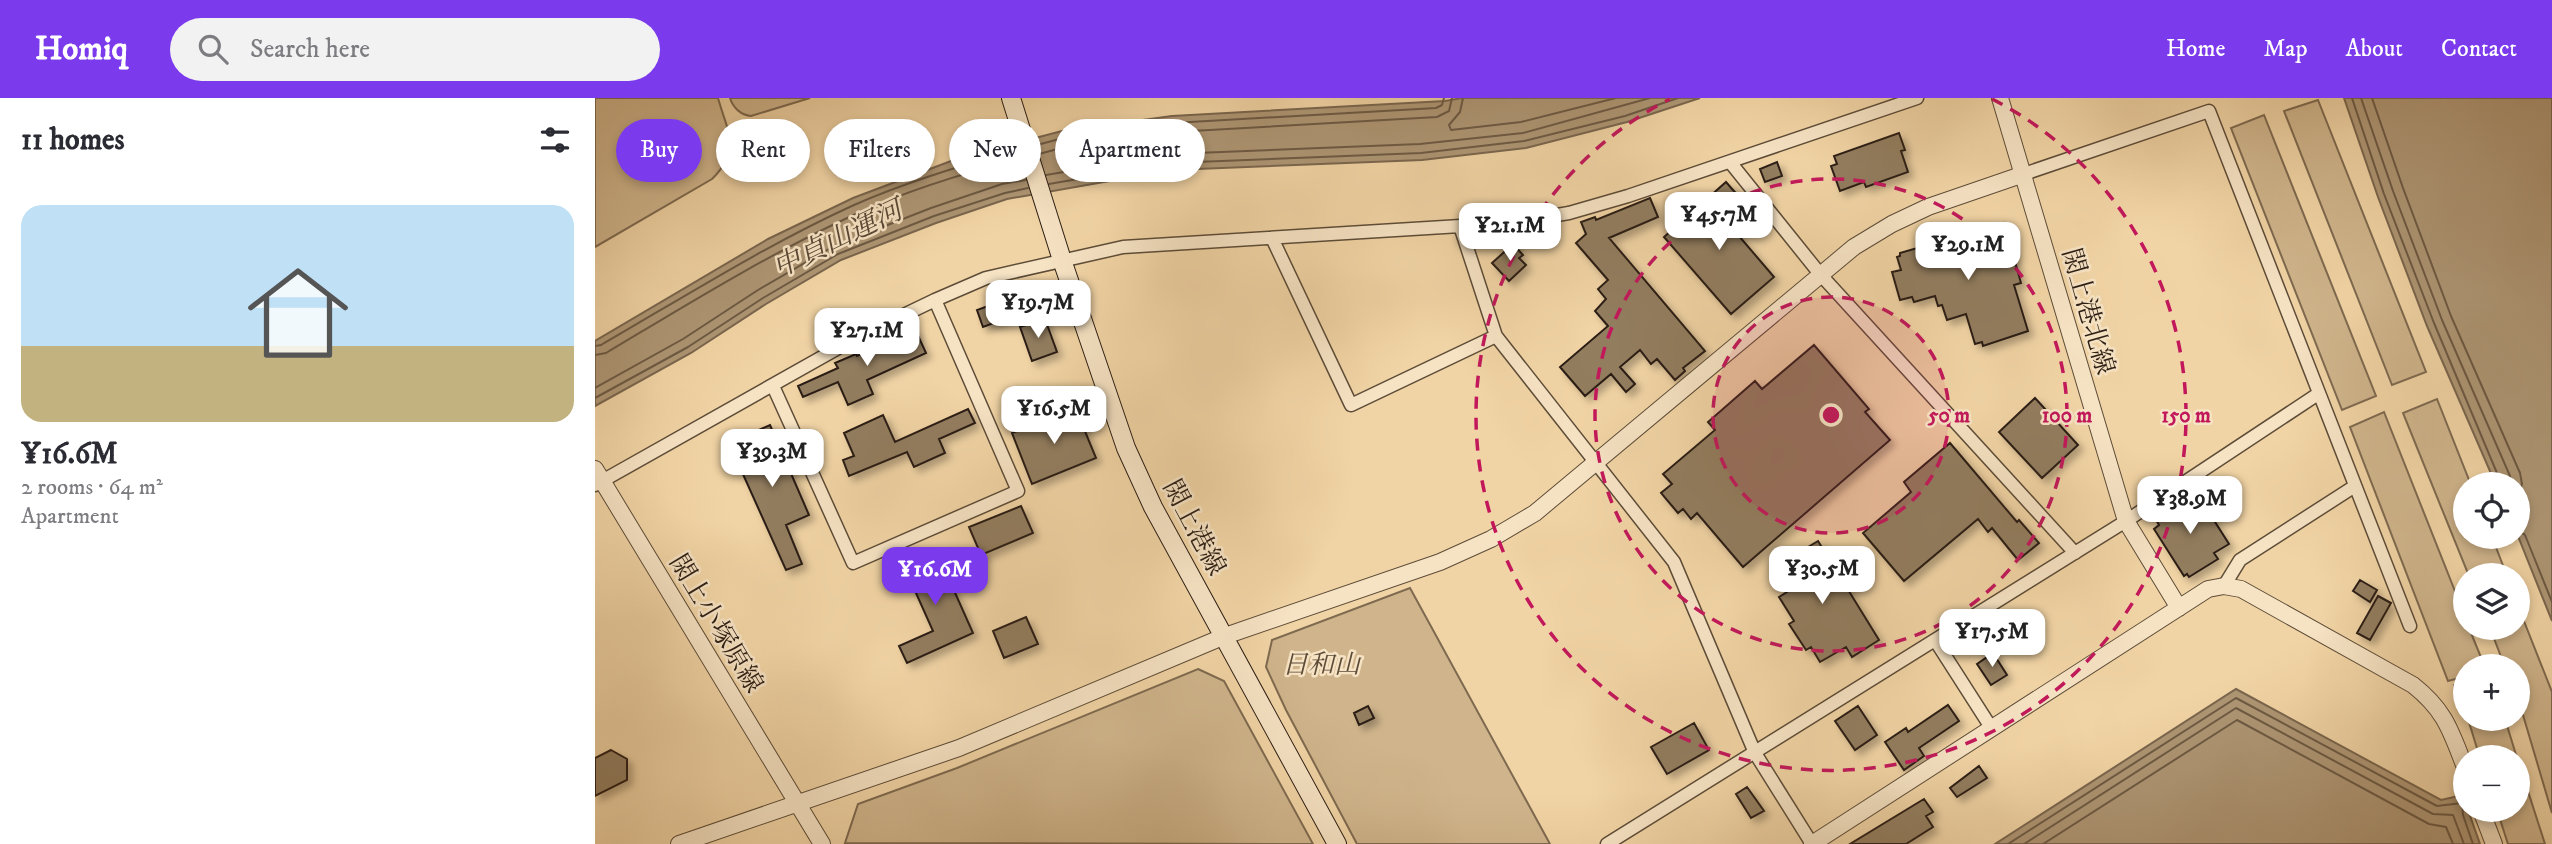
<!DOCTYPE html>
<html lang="en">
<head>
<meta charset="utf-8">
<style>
  :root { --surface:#fff; --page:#f2f2f3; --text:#2b2b33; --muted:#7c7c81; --accent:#7c3aed }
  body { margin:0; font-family:"IM FELL DW Pica","Noto Serif JP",serif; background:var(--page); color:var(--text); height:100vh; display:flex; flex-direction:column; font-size:26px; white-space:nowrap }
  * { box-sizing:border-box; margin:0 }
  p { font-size:23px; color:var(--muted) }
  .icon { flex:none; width:38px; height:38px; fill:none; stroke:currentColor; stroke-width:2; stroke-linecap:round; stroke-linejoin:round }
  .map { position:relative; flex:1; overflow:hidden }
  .drawer { display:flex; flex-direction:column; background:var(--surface); width:595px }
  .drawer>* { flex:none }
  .banner { position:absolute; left:21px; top:21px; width:665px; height:63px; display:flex; gap:14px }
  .controls { position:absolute; left:1858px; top:374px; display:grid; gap:14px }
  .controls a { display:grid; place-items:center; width:77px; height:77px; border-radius:50%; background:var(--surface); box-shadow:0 4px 10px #0003; font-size:35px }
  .price { position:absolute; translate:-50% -60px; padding:0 16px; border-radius:14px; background:#fff; color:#222; font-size:23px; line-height:46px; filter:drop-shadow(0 2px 4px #0008) }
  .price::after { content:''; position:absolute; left:50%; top:42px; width:21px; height:16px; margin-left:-10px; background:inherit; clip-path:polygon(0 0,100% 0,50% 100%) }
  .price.on { background:var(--accent); color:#fff }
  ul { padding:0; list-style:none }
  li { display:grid; align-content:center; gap:14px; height:371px; padding:0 21px }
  li span { display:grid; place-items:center; height:217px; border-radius:21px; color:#555 }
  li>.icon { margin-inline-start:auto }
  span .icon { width:126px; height:126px; fill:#fffc; stroke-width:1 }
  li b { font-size:30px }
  h2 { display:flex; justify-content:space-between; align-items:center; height:84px; padding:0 21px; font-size:30px }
  .chip { padding:0 24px; border-radius:32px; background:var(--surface); box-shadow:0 4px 10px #0003; font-size:24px; line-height:63px }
  .chip.on { background:var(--accent); color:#fff }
  header { display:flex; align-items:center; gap:42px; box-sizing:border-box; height:98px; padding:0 35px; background:var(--accent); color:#fff }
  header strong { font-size:33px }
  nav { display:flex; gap:38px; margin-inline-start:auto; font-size:24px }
  .search { width:490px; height:63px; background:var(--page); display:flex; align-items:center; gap:18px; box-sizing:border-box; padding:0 24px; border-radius:38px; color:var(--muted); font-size:26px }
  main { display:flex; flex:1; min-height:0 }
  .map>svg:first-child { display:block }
  .green { fill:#d0b58c; stroke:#7e6a50; stroke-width:2 }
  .water { fill:#ae9674; stroke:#7a664e; stroke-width:2 }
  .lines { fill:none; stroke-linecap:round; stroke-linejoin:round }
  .shore { stroke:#6d5a44; stroke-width:2 }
  .building { fill:#927d5f; stroke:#2c1e14; stroke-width:2; filter:url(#shadow) }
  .minor-casing { stroke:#5d4c38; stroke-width:15 }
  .tertiary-casing { stroke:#5d4c38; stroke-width:18 }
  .secondary-casing { stroke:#2c1e14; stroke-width:20 }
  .minor { stroke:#f6e3c4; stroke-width:12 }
  .tertiary { stroke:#f6e3c4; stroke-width:16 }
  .secondary { stroke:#f6e3c4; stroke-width:18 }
  .ring { fill:none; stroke:#c2185b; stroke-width:3.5; stroke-dasharray:12 9 }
  .labels { text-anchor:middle; stroke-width:5; stroke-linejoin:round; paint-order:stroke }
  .street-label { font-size:26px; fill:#2c1e14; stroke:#f6e3c4 }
  .park-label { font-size:26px; font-style:italic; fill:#5d4b38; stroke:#f6e3c4 }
  .water-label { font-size:28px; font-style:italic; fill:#5a4836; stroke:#f6e3c4 }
  .centre { fill:#c2185b; stroke:#f6e3c4; stroke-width:3.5 }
  .ring-label { font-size:21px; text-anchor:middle; font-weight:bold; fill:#c2185b; stroke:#f6e3c4; stroke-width:5; stroke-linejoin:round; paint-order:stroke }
</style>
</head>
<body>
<header>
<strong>Homiq</strong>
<div class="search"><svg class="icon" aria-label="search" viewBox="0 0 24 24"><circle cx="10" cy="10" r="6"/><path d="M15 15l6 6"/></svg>Search here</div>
<nav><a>Home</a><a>Map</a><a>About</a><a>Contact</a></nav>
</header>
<main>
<section class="drawer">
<h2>11 homes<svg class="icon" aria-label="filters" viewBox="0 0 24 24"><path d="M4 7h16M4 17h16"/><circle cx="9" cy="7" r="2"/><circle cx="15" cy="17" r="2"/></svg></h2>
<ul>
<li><span style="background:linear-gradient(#bfe0f5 65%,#c2b280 0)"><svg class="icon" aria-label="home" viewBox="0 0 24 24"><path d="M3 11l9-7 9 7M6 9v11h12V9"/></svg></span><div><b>¥16.6M</b><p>2 rooms · 64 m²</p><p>Apartment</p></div></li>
</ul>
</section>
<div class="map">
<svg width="1957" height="746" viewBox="0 0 1957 746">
  <defs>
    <filter id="shadow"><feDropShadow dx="5" dy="5" stdDeviation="3.5" flood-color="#0004"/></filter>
  </defs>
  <rect width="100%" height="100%" fill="#f1d4a5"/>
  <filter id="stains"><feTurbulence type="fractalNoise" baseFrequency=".00286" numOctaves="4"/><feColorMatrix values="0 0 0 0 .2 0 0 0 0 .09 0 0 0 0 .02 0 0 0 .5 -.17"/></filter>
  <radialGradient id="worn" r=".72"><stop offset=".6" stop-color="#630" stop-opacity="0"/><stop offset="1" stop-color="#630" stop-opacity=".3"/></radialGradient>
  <path class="green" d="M0,0H123C133,36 147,51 117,81L0,149Z
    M135,0H215L156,18C146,17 138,10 135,0Z
    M1723,2L1831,274L1797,287L1689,13Z
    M1669,17L1781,298L1747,312L1636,30Z
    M1842,301L1876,387H1871V439H1897L1912,478H1874L1808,315Z
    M1789,314L1871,521V530H1874L1890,569H1871V595L1863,597L1859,587L1869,583L1868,579L1853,583L1755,329Z
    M815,490L955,746H762L691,612L671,569L677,542Z
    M1923,508L1957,594V715L1923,600V569H1910L1895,530H1923Z
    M603,571L629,583L718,746L250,745L263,706L362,670Z
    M1873,621H1910L1922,660H1885Z
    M1923,662L1950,746H1913L1902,712H1923Z"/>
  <path class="water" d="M867,0H1105L1032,24L931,50L827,62L577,72L412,101L341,125L246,162L171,206L96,255L0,308V243L173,141L258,100L364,60L467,33L577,18L850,3Z
    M1749,0H1957V523L1923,438V387H1901L1832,228L1783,99Z
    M1641,591L1846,702L1868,697L1871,712H1873L1885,746H1400Z"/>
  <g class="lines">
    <path class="shore" d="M868,0L865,14L854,27L856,32L926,24L1021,0
      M1757,0L1789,96L1839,225L1907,387
      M1766,0L1798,93L1847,222L1915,378L1916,387
      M1777,0L1808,90L1856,218L1925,375L1927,386L1923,398
      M442,47L468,40L578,25L841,10L847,7L849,0
      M444,56L470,49L579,34L842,19L854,13L857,0
      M451,77L576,56L825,46L928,35L1055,0
      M454,86L576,65L826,55L929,43L1030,18L1083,0
      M0,248L6,247C89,199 171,147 259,107C311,84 367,67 422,52
      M0,257L11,255C93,206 175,155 263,115C314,92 369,75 424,61
      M0,290L88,241L163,192L239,148L336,110L407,86L431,82
      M0,300L93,249L168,200L243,156L339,118L410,95L433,90
      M1923,432L1930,437L1957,504
      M1413,746L1641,600L1842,708L1867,705L1868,717L1878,746
      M1429,746L1641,610L1838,716L1858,717L1869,746
      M1448,746L1642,622L1834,726L1851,729L1858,746"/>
  </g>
  <path class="building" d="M1304,35L1310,52L1306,53L1313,74L1271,89L1269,84L1245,93L1236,68L1242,66L1239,58Z
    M1182,64L1187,78L1170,84L1165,71Z
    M1131,84L1145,100L1126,117L1179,179L1136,216L1069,139Z
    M1055,100L1063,119L1014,140L1110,253L1088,270L1090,273L1080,282L1062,261L1056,266L1045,252L1025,269L1040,286L1031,294L1016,276L990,298L965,269L1013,228L1000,213L1011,201L1003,191L1013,182L981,145L991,136L986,124L1000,119L1001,122Z
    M1409,125L1426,185L1419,187L1433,233L1388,248L1387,244L1380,246L1371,216L1352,222L1347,207L1343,208L1340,198L1319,204L1317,199L1305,202L1297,174L1306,172L1302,159L1305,158V155Z
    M918,146L928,157L924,160L931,167L914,183L897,165Z
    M412,201L418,218L388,229L382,212Z
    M450,221L462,254L437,263L425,229Z
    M320,231L331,255L272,282L278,296L253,307L243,284L208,299L203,288L243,270L240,265L261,256L262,258Z
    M1219,247L1274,311L1270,314L1295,342L1148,469L1102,415L1096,421L1088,411L1083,415L1066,395L1077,386L1068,376L1120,332L1113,324L1160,283L1167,291Z
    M1440,300L1483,347L1447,380L1404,334Z
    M480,309L501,360L437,386L417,335Z
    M373,311L380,325L344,341L350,355L319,369L312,354L254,378L248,362L259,358L249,335L288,317L300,344Z
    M175,327L214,417L191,427L207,466L191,472L134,345Z
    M1355,345L1422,424L1424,422L1444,445L1423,462L1397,430L1393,434L1383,421L1309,483L1268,435L1316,394L1309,384Z
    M1593,399L1599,407L1606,402L1634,446L1619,455L1623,461L1594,479L1592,476L1589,478L1559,431L1564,427L1560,420Z
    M426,408L438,435L386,457L374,429Z
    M1223,443L1284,542L1257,559L1251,549L1225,564L1216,549L1211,552L1194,526L1199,523L1184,499L1192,494L1178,470Z
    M341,452L378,535L312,565L304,548L338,533L308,466Z
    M1765,482L1782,492L1775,504L1758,493Z
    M1783,498L1796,505L1775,542L1762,535Z
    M431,519L443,546L409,560L398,533Z
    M1398,555L1412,577L1396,587L1382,566Z
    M1353,607L1364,623L1324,650L1329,658L1309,672L1290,644L1311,630L1313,634Z
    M773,608L779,620L764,627L759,615Z
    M1263,608L1282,637L1260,652L1240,623Z
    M1099,625L1114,652L1072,676L1056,649Z
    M16,652L32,661V682L0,698V660Z
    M1384,668L1392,680L1362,699L1355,690Z
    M1152,689L1169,713L1156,720L1141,696Z
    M1329,701L1338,714L1331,718L1338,729L1311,746H1255Z"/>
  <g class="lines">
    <defs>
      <path id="minor" d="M1135,64L1225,176L1480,455
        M1429,76L1614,13L1815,528
        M865,128L901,238L1079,464L1160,655L1217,746
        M677,140L756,307L901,238
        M178,288L258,465L423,393L340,202
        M0,387L261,240L340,202L391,180L528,149L914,125L974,115L1033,98L1322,0
        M1629,488L1645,462L1760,388
        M1340,542L1397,631
        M1012,746L1531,423L1723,296"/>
      <path id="tertiary" d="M1405,0L1531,423L1584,510
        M0,371L227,746
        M1886,712L1899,746
        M84,746L364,650L630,538L845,464L896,441L940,415L1259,149L1297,126L1333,109L1429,76
        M1217,746L1613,491L1629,488L1646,491L1818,587C1851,613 1856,634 1871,672"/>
      <path id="secondary" d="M416,0L467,162L531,350L558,409L742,746"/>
    </defs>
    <use href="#minor" class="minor-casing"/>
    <use href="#tertiary" class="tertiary-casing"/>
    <use href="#secondary" class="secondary-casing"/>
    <use href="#minor" class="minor"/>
    <use href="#tertiary" class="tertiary"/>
    <use href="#secondary" class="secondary"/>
  </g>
  <circle cx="1236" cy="317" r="118" fill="#c2185b" fill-opacity=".12"/>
  <g class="ring">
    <circle cx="1236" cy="317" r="118"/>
    <circle cx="1236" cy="317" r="236"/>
    <path d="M1397 1A355 355 0 1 1 1075 1"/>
  </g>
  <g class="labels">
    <g class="street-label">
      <text transform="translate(1494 213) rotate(74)" y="9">閖上港北線</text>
      <text transform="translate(600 429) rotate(62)" y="9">閖上港線</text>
      <text transform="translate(122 525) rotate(59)" y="9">閖上小塚原線</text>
    </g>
    <g class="park-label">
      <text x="726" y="575">日和山</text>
    </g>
    <g class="water-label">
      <text transform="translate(242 140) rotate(-26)" y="10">中貞山運河</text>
    </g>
  </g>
  <circle cx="1236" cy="317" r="10" class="centre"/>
  <g class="ring-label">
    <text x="1354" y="324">50 m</text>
    <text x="1472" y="324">100 m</text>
    <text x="1591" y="324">150 m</text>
  </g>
  <rect width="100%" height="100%" filter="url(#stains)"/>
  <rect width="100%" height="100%" fill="url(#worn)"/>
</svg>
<div class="controls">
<a><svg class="icon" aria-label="locate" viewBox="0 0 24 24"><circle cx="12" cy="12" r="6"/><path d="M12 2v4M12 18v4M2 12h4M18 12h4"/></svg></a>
<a><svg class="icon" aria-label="layers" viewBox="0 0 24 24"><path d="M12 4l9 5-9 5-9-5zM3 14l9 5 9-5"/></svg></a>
<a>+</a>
<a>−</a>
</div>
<b class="price" style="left:1124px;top:154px">¥45.7M</b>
<b class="price" style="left:915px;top:165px">¥21.1M</b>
<b class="price" style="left:1373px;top:184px">¥29.1M</b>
<b class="price" style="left:443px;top:242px">¥19.7M</b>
<b class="price" style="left:272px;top:270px">¥27.1M</b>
<b class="price" style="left:459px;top:348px">¥16.5M</b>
<b class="price" style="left:177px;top:391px">¥39.3M</b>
<b class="price" style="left:1595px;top:438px">¥38.9M</b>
<b class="price" style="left:1227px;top:508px">¥30.5M</b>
<b class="price on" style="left:340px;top:509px">¥16.6M</b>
<b class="price" style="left:1397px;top:571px">¥17.5M</b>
<div class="banner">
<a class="chip on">Buy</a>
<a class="chip">Rent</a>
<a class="chip">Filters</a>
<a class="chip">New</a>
<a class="chip">Apartment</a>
</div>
</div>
</main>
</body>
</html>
